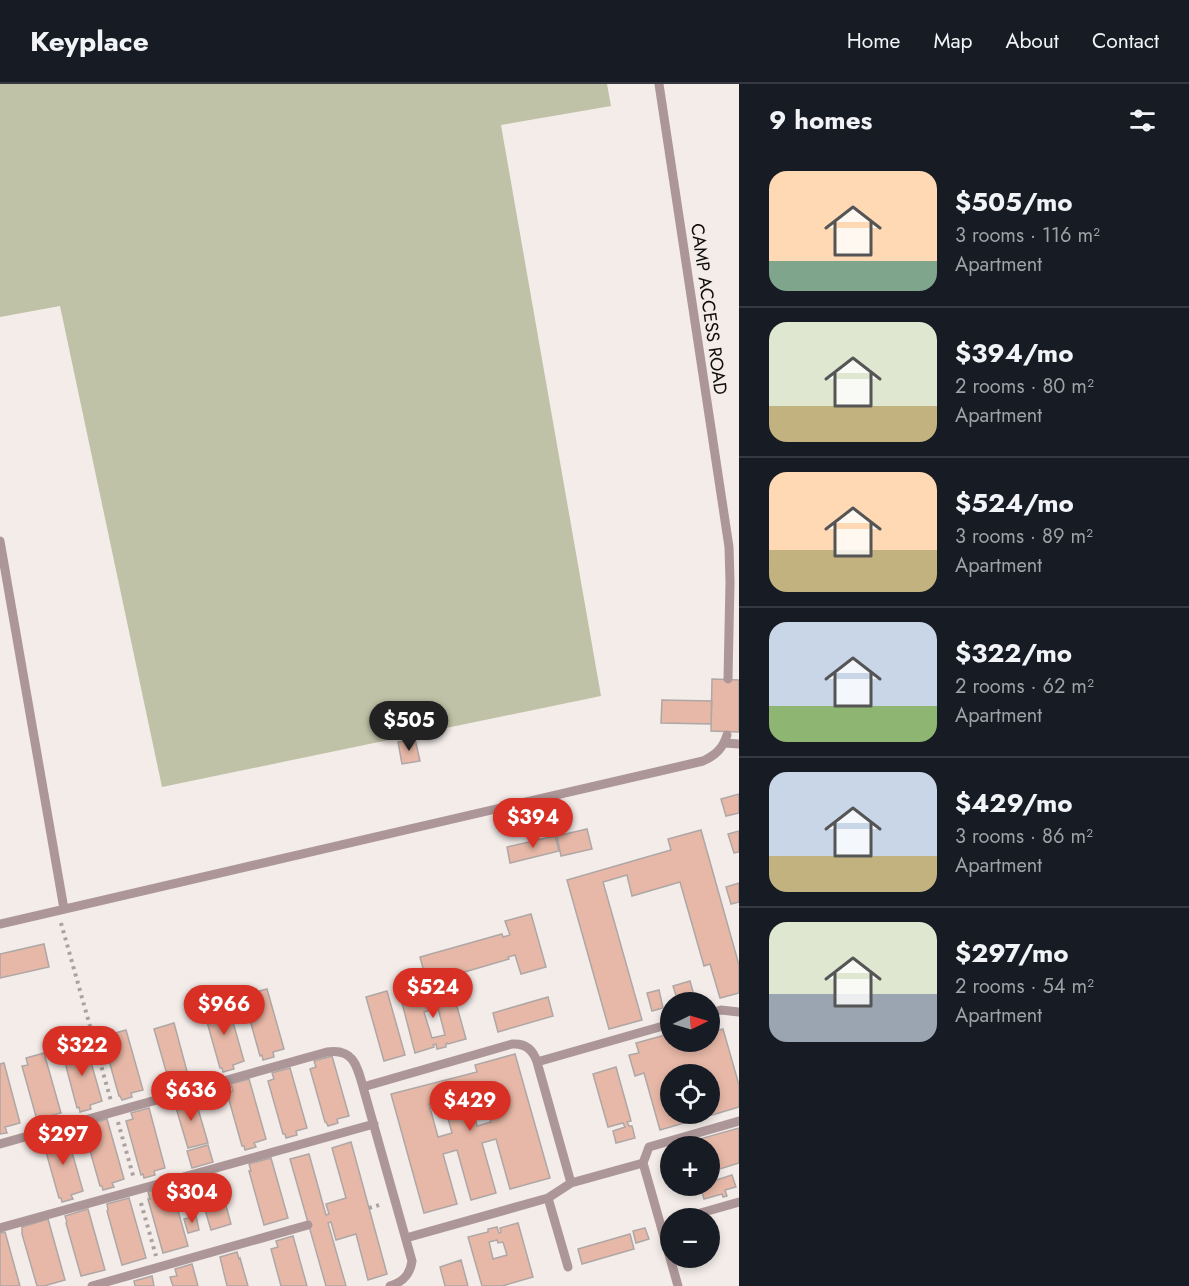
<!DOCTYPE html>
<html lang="en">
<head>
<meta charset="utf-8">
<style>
  :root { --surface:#171b24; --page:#20242c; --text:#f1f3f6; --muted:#9ea1a6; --line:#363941; --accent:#d93025 }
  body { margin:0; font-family:Jost,sans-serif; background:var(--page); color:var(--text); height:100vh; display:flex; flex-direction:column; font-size:22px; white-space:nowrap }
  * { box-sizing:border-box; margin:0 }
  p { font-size:20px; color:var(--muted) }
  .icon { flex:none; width:33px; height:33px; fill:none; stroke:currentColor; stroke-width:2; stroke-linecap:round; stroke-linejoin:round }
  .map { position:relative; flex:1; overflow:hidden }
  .side { display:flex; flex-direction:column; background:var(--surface); width:450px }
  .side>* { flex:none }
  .needle { width:39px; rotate:85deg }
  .fabs { position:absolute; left:660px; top:908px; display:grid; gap:12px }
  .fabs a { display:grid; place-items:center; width:60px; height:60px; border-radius:50%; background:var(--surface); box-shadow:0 3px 9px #0003; font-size:30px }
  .price { position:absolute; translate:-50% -51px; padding:0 14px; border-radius:21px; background:var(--accent); color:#fff; font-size:20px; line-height:39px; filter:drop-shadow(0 2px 3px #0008) }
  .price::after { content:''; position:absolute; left:50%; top:36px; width:18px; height:14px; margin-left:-9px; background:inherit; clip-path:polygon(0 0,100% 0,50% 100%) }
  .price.current { background:#222; color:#fff }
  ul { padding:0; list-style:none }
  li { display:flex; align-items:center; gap:18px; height:150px; padding:0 30px }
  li+li { border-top:2px solid var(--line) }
  li span { display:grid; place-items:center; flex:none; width:168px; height:120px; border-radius:18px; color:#555 }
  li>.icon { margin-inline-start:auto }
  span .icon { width:72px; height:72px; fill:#fffc; stroke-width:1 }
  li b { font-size:26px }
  h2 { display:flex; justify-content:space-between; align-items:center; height:72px; padding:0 30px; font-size:26px }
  header { display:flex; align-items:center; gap:36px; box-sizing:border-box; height:84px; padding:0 30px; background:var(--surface); border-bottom:2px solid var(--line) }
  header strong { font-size:28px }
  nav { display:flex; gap:33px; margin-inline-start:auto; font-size:21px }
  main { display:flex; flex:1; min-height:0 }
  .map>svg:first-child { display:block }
  .green { fill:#c0c2a7 }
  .building { fill:#e7b8a7; stroke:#aea7a5; stroke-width:1.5; fill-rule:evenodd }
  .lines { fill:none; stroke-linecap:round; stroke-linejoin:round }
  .path { stroke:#a8a3a1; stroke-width:4; stroke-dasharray:3 4.5; stroke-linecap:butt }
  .lane { stroke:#ad9697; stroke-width:9 }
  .labels { text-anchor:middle; stroke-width:6; stroke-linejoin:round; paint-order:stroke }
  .street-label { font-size:18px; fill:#0f0c0c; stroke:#f3ece9 }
</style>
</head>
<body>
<header>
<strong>Keyplace</strong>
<nav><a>Home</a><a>Map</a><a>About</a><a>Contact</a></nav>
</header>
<main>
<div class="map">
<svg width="739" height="1202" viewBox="0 0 739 1202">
  <rect width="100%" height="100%" fill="#f3ece9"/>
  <path class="green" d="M0,0H607L611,22L501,41L601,612L162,703L60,222L0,233Z"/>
  <path class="building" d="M712,595L739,596V648L711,647Z
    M662,616L712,617L711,640L661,639Z
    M415,655L420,677L402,680L398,658Z
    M739,710V729L726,732L721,715Z
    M587,745L592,765L561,772L557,752Z
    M701,746L739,881V909L720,914L710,880L704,882L680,798L632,812L627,791L603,798L642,936L609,945L567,796L671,766L668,755Z
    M739,747V768L734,769L728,750Z
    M555,752L559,767L510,779L507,763Z
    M739,799V818L731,820L726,803Z
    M531,830L546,883L521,890L515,871L508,873L509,875L427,899L420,873L502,850L503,853L510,851L505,837Z
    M44,860L49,883L0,894V870Z
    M690,897L696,918H678L673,902Z
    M451,901L466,955L448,960L447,959L446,960V963L437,965L436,960L433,961L434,963L415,969L401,915ZM438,924L445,951L432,954L424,928Z
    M267,905L284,965L273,968L274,973L263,976L262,971L260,972L245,918L251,917L249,910Z
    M659,906L663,924L652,927L647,909Z
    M387,907L405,971L384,977L366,913Z
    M548,913L553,932L498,948L493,929Z
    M227,917L244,977L233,981L234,985L223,988L222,984H220L205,931L211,929L209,922Z
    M174,939L188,991L178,994L179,998L170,1001L154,945Z
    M723,945L739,1001V1023L712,1031L710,1025V990H670V1029H694H692L694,1036L660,1046L644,989L635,992L629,971L639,969L636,959L669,950L670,957L673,960L684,957H710V949Z
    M126,946L143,1006L131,1009L132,1013L122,1016L120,1012H119L104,959L110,957L108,951Z
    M85,957L102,1017L90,1021L91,1025L80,1028L79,1023L77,1024L63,971L69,969L67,962Z
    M44,969L61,1029L49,1032L51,1037L40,1040L38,1035L37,1036L22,982L28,981L26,974Z
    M515,970L550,1094L510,1105L496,1055L482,1059L496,1109L471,1116L457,1066L443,1070L457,1120L424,1129L391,1010L477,988L475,981ZM480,1000L491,1038L477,1042L468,1009L477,1006L476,1001ZM443,1016L452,1049L438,1053L429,1020Z
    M332,972L349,1032L337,1035L338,1039L328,1042L326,1038H325L310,985L316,983L314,977Z
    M4,979L20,1039L5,1043L7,1049L0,1050V980Z
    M616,983L631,1037L627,1038L629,1042H632L635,1054L616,1059L613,1047L625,1043L623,1039L608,1043L593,990Z
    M290,984L307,1044L296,1047L297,1051L286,1054L285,1050H283L268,997L274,995L272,989Z
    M249,995L266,1055L254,1059L256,1063L245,1066L244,1062H242L227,1009L233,1007L231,1000Z
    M193,1012L195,1018H196L208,1059L188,1064L176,1024L178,1023L176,1017Z
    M149,1024L165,1084L154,1087L155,1091L144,1094L143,1090L141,1091L126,1037L133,1035L131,1029Z
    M107,1035L124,1095L112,1099L114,1103L103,1106L102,1102H100L85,1049L91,1047L90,1040Z
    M739,1044V1079L710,1088V1062H675Z
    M66,1047L83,1107L71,1111L73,1115L62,1118L61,1114H59L44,1061L50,1059L48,1052Z
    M351,1058L387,1190L368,1196L356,1150L336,1156L331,1138L328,1139L346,1202H326L290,1075L309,1070L326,1131L329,1130L326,1120L346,1114L332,1064Z
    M208,1061L213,1078L192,1084L187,1067Z
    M271,1074L288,1134L264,1141L249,1087H251L249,1080Z
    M732,1091L736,1103L725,1106L727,1112L723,1113L722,1110L704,1115L700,1101H710V1098Z
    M171,1102L188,1162L163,1169L148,1115H150L148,1108Z
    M221,1103L231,1140L211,1146L200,1109Z
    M129,1114L146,1174L122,1181L107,1127L108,1126L107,1120Z
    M88,1125L105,1186L81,1192L66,1139L67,1138L65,1132Z
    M196,1132L199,1146L188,1149L184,1135Z
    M48,1135L65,1196L44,1202H37L22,1150V1143Z
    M518,1139L533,1193L502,1202H482L468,1153L488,1148V1145L497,1143L499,1149L501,1148L500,1144ZM497,1156L498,1159L503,1158L507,1171L493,1175L489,1158Z
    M645,1144L649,1155L636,1159L633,1147Z
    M5,1148L20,1202H0V1149Z
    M630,1150L634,1165L582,1180L578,1165Z
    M293,1152L307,1202H281L271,1165L278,1163L276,1157Z
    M237,1168L239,1175L240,1174L248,1202H227L220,1173Z
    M461,1176L468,1202H445L440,1183Z
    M192,1180L198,1202H173L170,1193L177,1192L175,1185Z
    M152,1192L154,1202H135L134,1197Z"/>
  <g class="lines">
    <path class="path" d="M61,839L111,1017
      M118,1038L134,1095
      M141,1119L156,1172
      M369,1124L383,1120"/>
    <path class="lane" d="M659,0L729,463L730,498L728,595
      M0,457L64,825
      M725,659L739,660
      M0,840L703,677C716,671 723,664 727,651
      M710,929L721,926L739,928
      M537,978L571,1099L548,1114L568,1183
      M363,1003L412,1177C410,1191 403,1198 390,1202
      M0,1060L327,968C353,964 357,981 363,1003L512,960C525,959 533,965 537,978L670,940
      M643,1079L678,1202
      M571,1099L643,1079L649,1063L739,1037
      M683,1134L739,1118
      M0,1144L374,1040
      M406,1154L548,1114
      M92,1202L308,1141"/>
  </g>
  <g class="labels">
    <g class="street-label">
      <text transform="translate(709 225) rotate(82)" y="6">CAMP ACCESS ROAD</text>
    </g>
  </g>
</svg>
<div class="fabs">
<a><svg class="needle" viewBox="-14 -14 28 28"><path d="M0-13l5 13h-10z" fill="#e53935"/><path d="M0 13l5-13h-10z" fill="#9ea1a6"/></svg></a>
<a><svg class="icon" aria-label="locate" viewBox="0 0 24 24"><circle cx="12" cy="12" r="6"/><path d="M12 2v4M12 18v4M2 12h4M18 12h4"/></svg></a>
<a>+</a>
<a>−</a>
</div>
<b class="price current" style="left:409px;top:668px">$505</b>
<b class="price" style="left:533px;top:765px">$394</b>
<b class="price" style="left:433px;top:935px">$524</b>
<b class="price" style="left:224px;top:952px">$966</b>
<b class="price" style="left:82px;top:993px">$322</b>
<b class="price" style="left:191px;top:1038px">$636</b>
<b class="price" style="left:470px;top:1048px">$429</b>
<b class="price" style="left:63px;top:1082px">$297</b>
<b class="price" style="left:192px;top:1140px">$304</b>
</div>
<section class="side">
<h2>9 homes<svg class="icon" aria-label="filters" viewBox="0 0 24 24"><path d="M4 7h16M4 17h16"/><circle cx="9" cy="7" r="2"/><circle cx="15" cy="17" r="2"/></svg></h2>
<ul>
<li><span style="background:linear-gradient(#ffd9b3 75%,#7fa58c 0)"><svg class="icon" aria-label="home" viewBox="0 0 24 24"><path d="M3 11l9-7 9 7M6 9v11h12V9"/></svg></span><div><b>$505/mo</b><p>3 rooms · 116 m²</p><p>Apartment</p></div></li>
<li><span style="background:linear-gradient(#dfe7d0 70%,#c2b280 0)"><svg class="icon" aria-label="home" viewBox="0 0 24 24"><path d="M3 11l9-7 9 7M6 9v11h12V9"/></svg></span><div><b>$394/mo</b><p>2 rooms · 80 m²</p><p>Apartment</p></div></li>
<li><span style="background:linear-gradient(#ffd9b3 65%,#c2b280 0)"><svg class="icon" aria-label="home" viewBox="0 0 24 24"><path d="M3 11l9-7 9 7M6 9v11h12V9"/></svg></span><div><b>$524/mo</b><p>3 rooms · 89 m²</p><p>Apartment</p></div></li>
<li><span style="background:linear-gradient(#c9d6e8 70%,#8fb573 0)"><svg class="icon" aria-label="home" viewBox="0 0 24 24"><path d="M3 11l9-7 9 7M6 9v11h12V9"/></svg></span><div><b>$322/mo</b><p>2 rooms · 62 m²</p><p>Apartment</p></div></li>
<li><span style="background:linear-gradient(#c9d6e8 70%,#c2b280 0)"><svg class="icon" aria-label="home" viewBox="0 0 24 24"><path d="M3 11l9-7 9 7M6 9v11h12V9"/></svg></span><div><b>$429/mo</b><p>3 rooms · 86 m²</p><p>Apartment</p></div></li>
<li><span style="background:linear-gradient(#dfe7d0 60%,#9aa5b1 0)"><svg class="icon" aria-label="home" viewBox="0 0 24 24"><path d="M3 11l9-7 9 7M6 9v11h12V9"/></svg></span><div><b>$297/mo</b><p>2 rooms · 54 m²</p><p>Apartment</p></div></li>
</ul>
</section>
</main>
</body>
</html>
